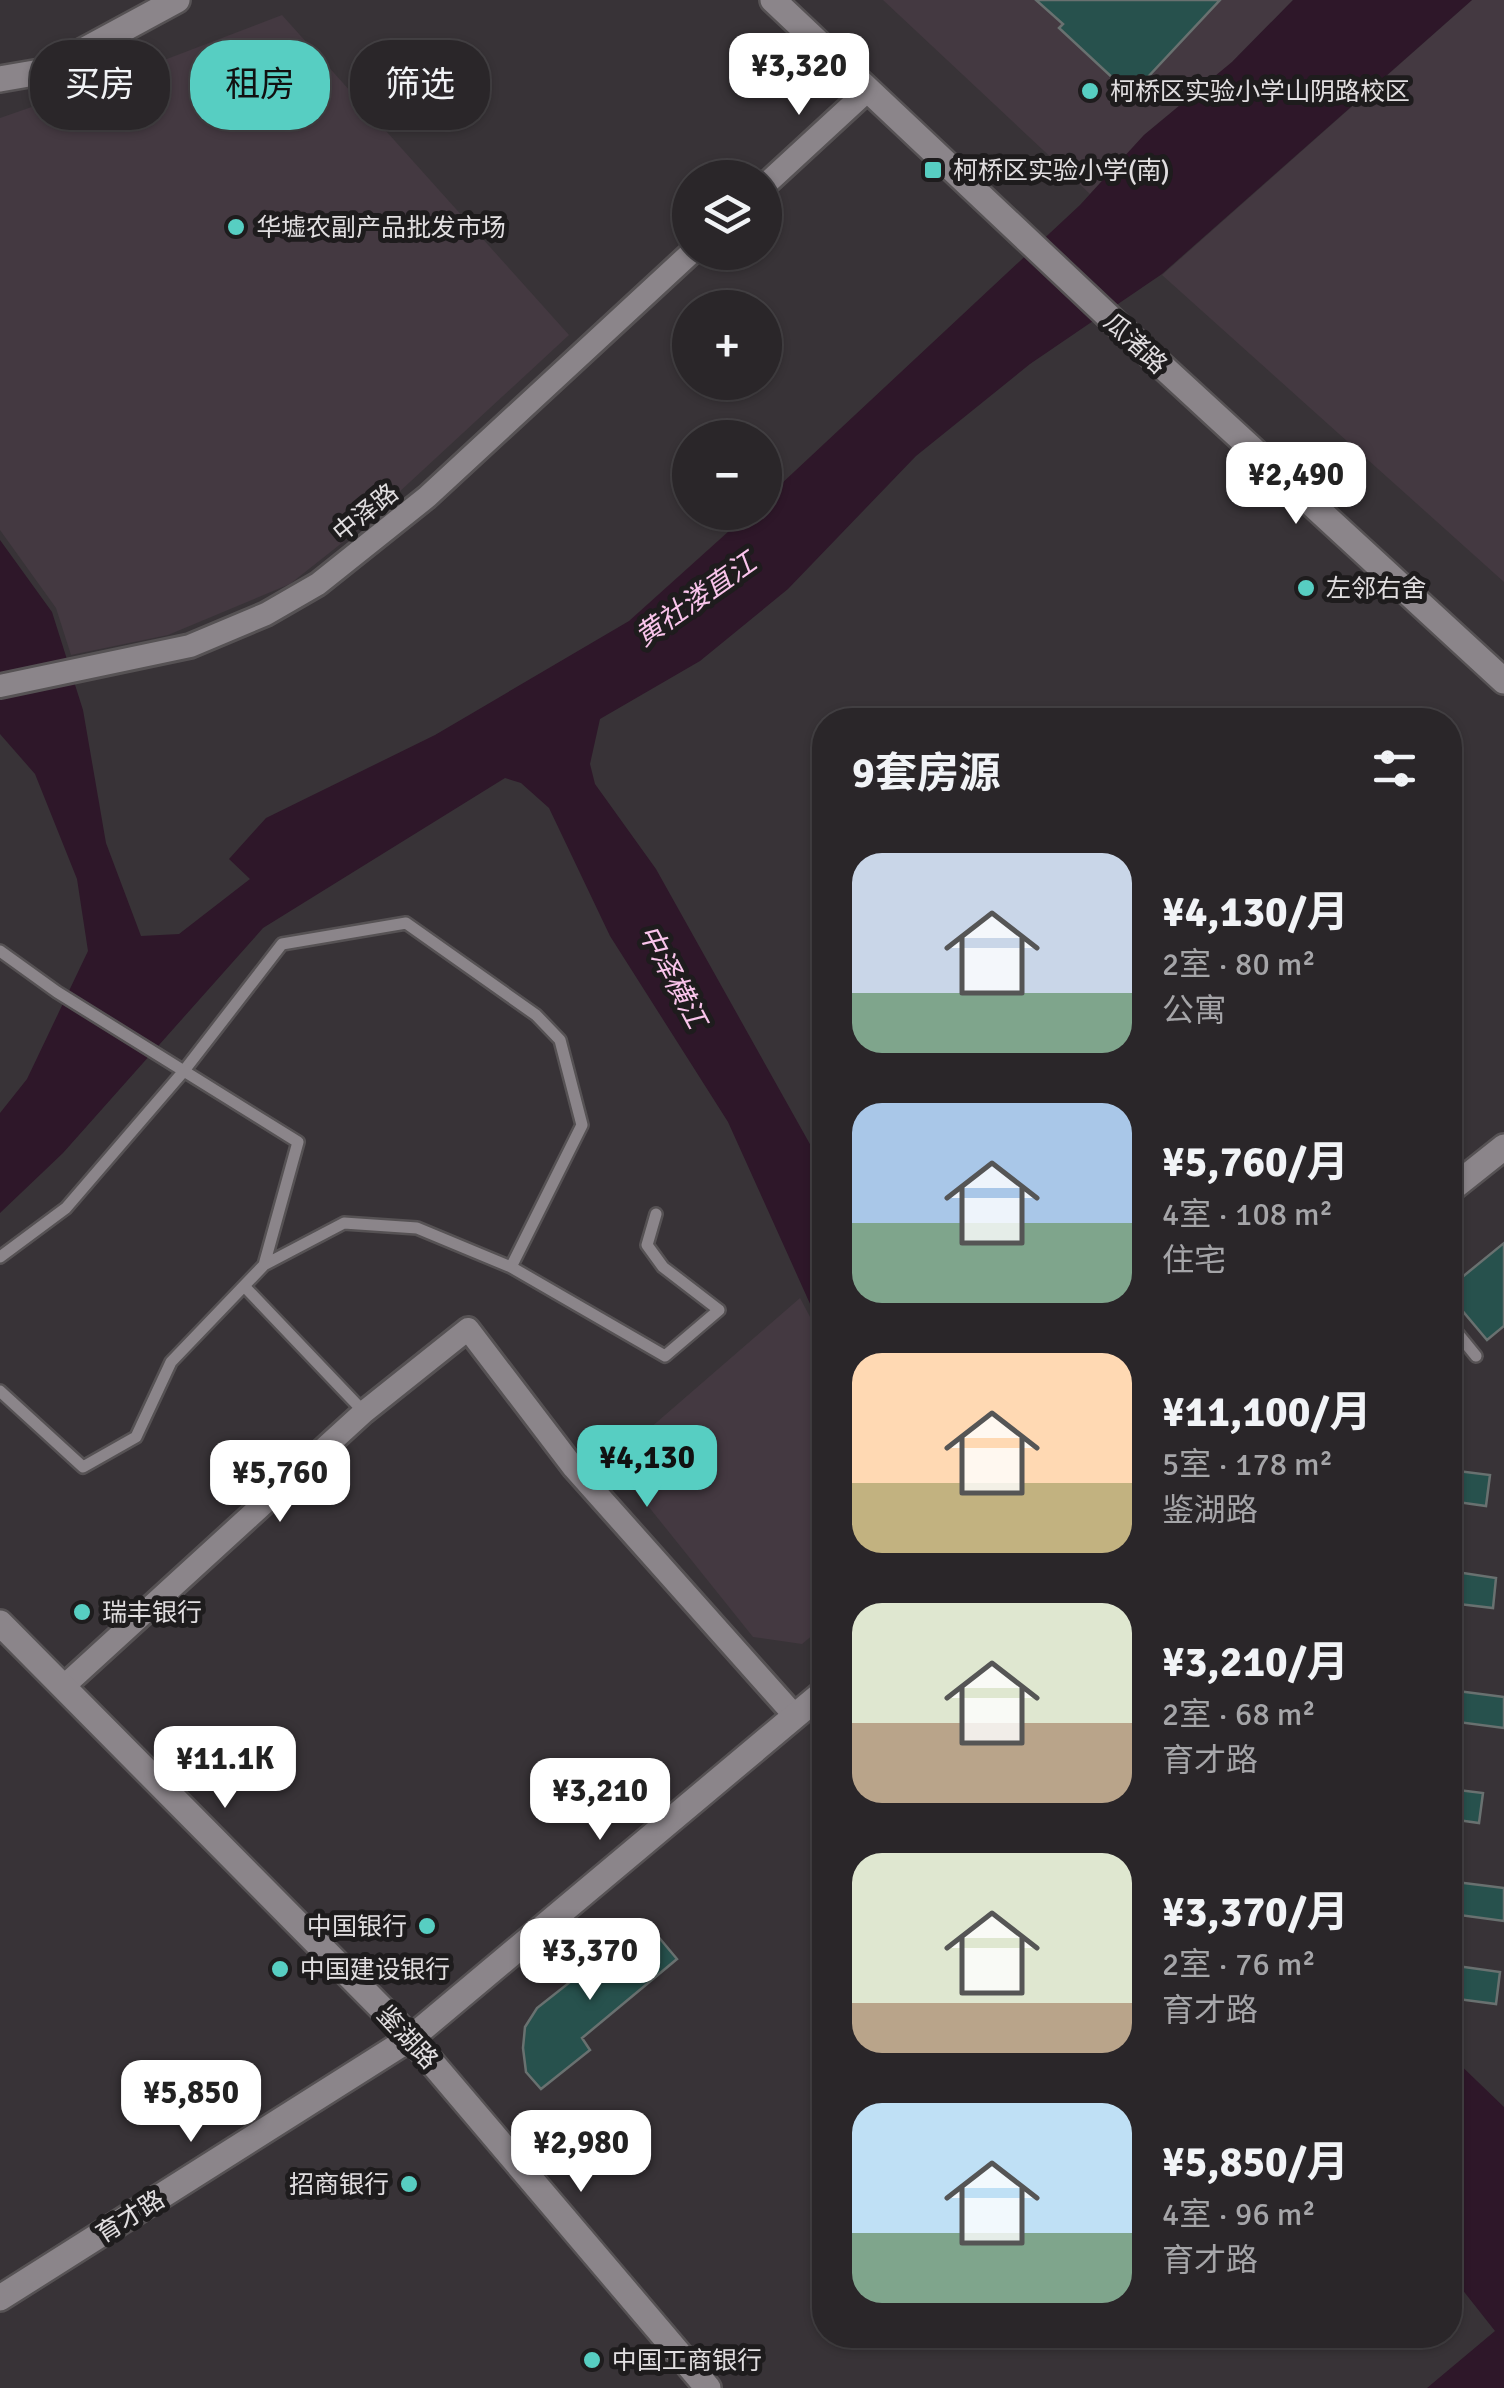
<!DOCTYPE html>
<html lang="zh">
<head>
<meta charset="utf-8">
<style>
  :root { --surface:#2a2629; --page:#322e31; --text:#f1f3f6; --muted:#a5a5a8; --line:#464346; --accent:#57cec2 }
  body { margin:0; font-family:Signika,"Noto Sans SC",sans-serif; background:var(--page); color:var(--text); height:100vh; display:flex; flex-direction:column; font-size:38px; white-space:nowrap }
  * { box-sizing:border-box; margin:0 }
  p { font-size:32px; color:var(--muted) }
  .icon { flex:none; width:55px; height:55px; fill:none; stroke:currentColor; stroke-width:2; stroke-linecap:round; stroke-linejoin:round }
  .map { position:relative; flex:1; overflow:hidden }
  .drawer { position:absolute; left:812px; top:708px; width:650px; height:1640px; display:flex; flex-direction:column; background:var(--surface); border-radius:40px; box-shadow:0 2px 8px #0004,0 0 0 2px var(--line) }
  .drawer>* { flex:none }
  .banner { position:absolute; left:30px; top:40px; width:632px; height:90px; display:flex; gap:20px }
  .fabs { position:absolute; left:672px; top:160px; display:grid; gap:20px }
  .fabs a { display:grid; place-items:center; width:110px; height:110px; border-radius:50%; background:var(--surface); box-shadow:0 2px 8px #0004,0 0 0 2px var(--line); font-size:50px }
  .price { position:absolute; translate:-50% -85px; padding:0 22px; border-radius:20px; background:#fff; color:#222; font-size:32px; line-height:65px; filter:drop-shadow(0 2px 5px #0008) }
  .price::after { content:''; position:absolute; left:50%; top:60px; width:30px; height:22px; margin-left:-15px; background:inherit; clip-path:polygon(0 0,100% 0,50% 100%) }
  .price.selected { background:var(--accent); color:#111 }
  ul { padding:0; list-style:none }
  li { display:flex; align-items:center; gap:30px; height:250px; padding:0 40px }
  li span { display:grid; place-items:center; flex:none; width:280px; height:200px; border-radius:30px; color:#555 }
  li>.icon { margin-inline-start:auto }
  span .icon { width:120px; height:120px; fill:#fffc; stroke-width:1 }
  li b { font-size:42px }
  h2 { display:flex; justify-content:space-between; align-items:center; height:120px; padding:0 40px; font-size:42px }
  .tag { padding:0 35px; border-radius:40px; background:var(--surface); box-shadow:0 2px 8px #0004,0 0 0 2px var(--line); font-size:35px; line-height:90px }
  .tag.selected { background:var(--accent); color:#111 }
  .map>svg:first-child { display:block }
  .built { fill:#443941 }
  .water { fill:#2e1729 }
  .building { fill:#27514d; stroke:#697170; stroke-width:2.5 }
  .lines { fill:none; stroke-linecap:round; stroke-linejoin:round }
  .lane-casing { stroke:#565254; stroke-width:16 }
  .street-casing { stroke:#565254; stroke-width:28 }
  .secondary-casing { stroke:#565254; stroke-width:30 }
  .lane { stroke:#8b858a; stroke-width:11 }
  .street { stroke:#8b858a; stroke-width:22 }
  .secondary { stroke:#8b858a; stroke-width:25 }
  .poi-dot { fill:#57cec2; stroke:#1e1c1d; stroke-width:4 }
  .labels { text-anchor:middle; stroke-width:10; stroke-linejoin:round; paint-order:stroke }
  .poi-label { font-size:25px; fill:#e1dee0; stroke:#1e1c1d; text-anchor:start }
  .street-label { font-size:25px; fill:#e1dee0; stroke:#1e1c1d }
  .water-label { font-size:28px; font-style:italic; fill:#f9c4eb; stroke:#1e1c1d }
</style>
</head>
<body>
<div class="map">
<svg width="1504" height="2388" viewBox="0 0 1504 2388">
  <rect width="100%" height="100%" fill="#383337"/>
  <path class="built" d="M883,0H1293L1232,62L1144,135L1090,194Z
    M1472,0H1504V582L1162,275Z
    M282,15L569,335L357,531L290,584L168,635L71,655L56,608L0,530V118L138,70Z
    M800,1298L825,1345V1625L802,1644L753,1637L612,1461Z"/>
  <path class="water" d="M1293,0H1472L1162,274L1030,364L916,456L788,589L700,661L600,719L590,764L595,784L656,869L825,1171V1337L728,1122L610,936L549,808L521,783L505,778L263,928L63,1153L0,1213V1113L27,1079L88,951L77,879L35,774L0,734V540L52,612L83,710L106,843L141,936L179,934L250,879L229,859L266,818L435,735L629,621L749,513L765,512V499L1080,205L1144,135L1232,62Z
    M1450,2055L1504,2107V2388H1427L1495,2331L1450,2274Z"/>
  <path class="building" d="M1036,0H1220L1131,95L1059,28L1063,24Z
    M1504,1243V1326L1487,1340L1450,1296V1287Z
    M1450,1470L1490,1475L1486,1506L1450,1501Z
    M1450,1571L1496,1578L1493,1608L1450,1603Z
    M1450,1690L1504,1697V1728L1450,1721Z
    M1450,1789L1483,1793L1479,1823L1450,1819Z
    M1456,1882L1504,1888V1921L1452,1914Z
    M646,1922L677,1959L582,2038L590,2050L541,2089L526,2072L523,2048L525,2027L537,2008Z
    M1450,1965L1500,1972L1496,2004L1450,1998Z"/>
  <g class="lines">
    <defs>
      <path id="lane" d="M0,951L57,992L298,1142L264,1265
        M0,1257L66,1208L183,1072L282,944L406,923L536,1015L560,1040L582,1125L511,1267
        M244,1286L364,1412
        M1450,1324L1476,1356
        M0,1391L83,1467L136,1437L171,1362L264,1265L344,1223L417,1228L511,1267L665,1356L719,1310L663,1267L647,1245L656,1214"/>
      <path id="street" d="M765,185L868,90
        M0,686L190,646L266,614L318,584L427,497L692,252
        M63,1687L364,1412L468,1329L574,1468L795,1716"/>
      <path id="secondary" d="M773,0L1125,332L1504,681
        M0,79L46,71L177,0
        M1450,1190L1504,1147
        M0,1623L411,2038L708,2388
        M0,2298L411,2038L825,1691"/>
    </defs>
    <use href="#lane" class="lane-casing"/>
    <use href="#street" class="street-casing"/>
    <use href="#secondary" class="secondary-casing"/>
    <use href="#lane" class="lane"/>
    <use href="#street" class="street"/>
    <use href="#secondary" class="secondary"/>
  </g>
  <g class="poi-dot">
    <circle cx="1090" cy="91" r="10"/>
    <rect x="923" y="160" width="20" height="20" rx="5"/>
    <circle cx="236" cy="227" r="10"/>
    <circle cx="1306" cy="588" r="10"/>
    <circle cx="82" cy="1612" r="10"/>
    <circle cx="427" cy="1926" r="10"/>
    <circle cx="280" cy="1969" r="10"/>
    <circle cx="409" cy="2184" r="10"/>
    <circle cx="592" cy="2360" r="10"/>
  </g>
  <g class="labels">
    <g class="poi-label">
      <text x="1110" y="100">柯桥区实验小学山阴路校区</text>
      <text x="953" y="179">柯桥区实验小学(南)</text>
      <text x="256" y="236">华墟农副产品批发市场</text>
      <text x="1326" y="597">左邻右舍</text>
      <text x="102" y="1621">瑞丰银行</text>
      <text x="407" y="1935" text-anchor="end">中国银行</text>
      <text x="300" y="1978">中国建设银行</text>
      <text x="389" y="2193" text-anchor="end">招商银行</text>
      <text x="612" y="2369">中国工商银行</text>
    </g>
    <g class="street-label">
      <text transform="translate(1136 343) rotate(43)" y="9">瓜渚路</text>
      <text transform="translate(365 512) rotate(-39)" y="9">中泽路</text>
      <text transform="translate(408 2037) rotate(47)" y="9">鉴湖路</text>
      <text transform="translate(130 2216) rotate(-32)" y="9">育才路</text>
    </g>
    <g class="water-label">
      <text transform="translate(695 599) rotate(-35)" y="10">黄社溇直江</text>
      <text transform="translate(673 976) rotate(62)" y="10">中泽横江</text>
    </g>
  </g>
</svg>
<div class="fabs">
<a><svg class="icon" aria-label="layers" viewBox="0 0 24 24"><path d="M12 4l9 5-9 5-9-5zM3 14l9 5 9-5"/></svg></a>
<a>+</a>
<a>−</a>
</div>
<b class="price" style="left:799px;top:118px">¥3,320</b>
<b class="price" style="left:1296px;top:527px">¥2,490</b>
<b class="price selected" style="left:647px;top:1510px">¥4,130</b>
<b class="price" style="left:280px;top:1525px">¥5,760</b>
<b class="price" style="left:225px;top:1811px">¥11.1K</b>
<b class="price" style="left:600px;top:1843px">¥3,210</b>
<b class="price" style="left:590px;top:2003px">¥3,370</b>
<b class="price" style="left:191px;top:2145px">¥5,850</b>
<b class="price" style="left:581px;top:2195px">¥2,980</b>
<div class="banner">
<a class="tag">买房</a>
<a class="tag selected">租房</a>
<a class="tag">筛选</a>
</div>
<section class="drawer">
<h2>9套房源<svg class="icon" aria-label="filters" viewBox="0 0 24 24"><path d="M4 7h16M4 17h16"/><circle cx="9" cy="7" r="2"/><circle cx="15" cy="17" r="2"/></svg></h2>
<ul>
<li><span style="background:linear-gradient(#c9d6e8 70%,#7fa58c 0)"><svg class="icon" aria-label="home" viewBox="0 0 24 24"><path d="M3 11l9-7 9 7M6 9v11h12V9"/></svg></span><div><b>¥4,130/月</b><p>2室 · 80 m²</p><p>公寓</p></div></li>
<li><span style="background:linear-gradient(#a9c7e8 60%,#7fa58c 0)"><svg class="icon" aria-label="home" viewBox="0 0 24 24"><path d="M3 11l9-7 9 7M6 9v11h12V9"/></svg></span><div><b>¥5,760/月</b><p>4室 · 108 m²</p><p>住宅</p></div></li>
<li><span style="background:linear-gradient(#ffd9b3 65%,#c2b280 0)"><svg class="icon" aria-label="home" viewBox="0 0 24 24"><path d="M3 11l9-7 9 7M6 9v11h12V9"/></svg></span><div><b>¥11,100/月</b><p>5室 · 178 m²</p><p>鉴湖路</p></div></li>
<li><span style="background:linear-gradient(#dfe7d0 60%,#b9a48a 0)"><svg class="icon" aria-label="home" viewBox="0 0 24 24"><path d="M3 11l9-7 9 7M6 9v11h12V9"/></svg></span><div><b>¥3,210/月</b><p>2室 · 68 m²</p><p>育才路</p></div></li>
<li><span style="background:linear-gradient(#dfe7d0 75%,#b9a48a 0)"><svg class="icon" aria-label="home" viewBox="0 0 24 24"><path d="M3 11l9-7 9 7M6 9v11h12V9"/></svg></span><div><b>¥3,370/月</b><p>2室 · 76 m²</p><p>育才路</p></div></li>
<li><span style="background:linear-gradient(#bfe0f5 65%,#7fa58c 0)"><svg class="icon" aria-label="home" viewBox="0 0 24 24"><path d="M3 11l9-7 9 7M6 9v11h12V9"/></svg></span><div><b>¥5,850/月</b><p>4室 · 96 m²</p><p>育才路</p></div></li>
</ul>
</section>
</div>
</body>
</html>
